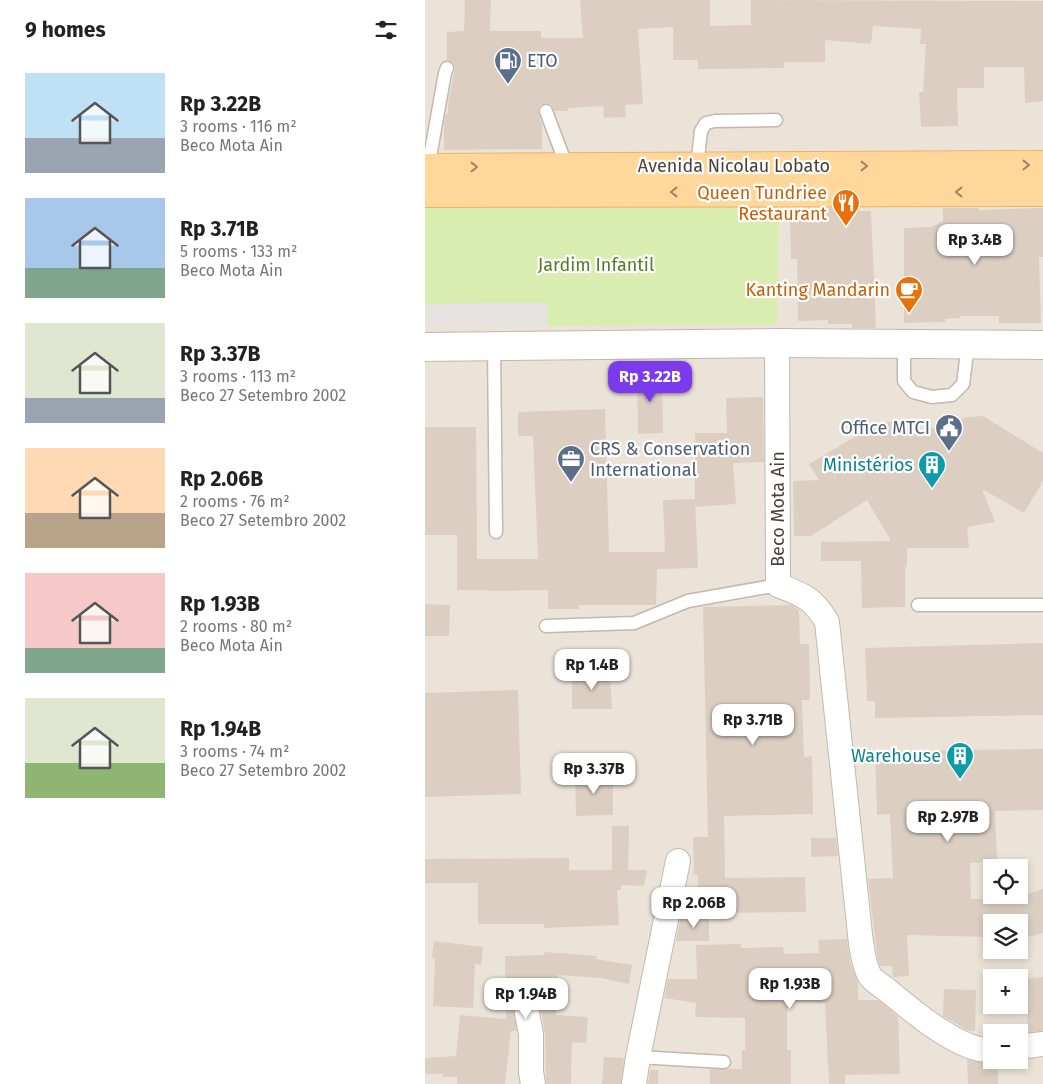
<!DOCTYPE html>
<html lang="en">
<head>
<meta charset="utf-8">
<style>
  :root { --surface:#fff; --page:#f2f2f2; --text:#222; --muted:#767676; --accent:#7c3aed }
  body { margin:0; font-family:"Fira Sans",sans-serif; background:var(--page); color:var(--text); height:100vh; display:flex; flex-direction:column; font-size:19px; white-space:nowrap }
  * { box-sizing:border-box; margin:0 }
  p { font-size:16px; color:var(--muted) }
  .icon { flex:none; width:28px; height:28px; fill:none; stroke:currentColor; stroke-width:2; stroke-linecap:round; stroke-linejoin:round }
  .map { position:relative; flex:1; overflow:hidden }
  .details { display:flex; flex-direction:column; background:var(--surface); width:425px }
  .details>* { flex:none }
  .controls { position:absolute; left:558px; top:859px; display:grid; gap:10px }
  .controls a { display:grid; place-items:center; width:45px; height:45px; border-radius:0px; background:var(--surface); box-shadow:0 2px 8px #0003; font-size:25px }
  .price { position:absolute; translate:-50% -42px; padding:0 11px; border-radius:10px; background:#fff; color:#222; font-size:16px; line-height:32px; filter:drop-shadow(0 1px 2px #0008) }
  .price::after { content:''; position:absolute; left:50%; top:30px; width:15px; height:11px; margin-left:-8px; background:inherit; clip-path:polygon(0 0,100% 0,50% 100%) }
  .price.selected { background:var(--accent); color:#fff }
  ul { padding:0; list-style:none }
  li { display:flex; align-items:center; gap:15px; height:125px; padding:0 25px }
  li span { display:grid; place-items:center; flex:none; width:140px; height:100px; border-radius:0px; color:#555 }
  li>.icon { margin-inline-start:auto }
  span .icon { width:60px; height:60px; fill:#fffc; stroke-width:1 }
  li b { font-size:21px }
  h2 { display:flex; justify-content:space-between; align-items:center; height:60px; padding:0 25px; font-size:21px }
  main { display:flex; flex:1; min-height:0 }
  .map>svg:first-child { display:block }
  .residential { fill:#ebe3d8; fill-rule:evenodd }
  .green { fill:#d9edb0 }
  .parking { fill:#e5e2df }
  .building { fill:#dccfc2 }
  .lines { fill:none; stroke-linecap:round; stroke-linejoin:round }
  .service-casing { stroke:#c3b8ac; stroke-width:15 }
  .minor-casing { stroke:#c3b8ac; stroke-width:26 }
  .tertiary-casing { stroke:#c3b8ac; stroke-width:30 }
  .primary-casing { stroke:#eeb360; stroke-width:30 }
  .service { stroke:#fff; stroke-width:12 }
  .minor { stroke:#fff; stroke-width:24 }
  .tertiary { stroke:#fff; stroke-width:28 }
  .primary { stroke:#ffd79b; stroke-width:28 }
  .oneway { stroke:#9d8464 }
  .labels { text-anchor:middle; stroke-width:4.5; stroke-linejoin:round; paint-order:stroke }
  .service-label { font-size:18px; fill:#4e5e75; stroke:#fff; text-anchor:start }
  .street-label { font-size:18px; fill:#4c4137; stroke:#fff }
  .food-label { font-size:18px; fill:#c56008; stroke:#fff; text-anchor:end }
  .park-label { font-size:18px; fill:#517e23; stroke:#fff }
  .culture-label { font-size:18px; fill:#0d838f; stroke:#fff; text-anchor:end }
</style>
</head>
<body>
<main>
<section class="details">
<h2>9 homes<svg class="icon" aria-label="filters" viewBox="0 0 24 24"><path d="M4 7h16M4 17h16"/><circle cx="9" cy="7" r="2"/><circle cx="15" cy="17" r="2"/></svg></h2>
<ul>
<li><span style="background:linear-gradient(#bfe0f5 65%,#9aa5b1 0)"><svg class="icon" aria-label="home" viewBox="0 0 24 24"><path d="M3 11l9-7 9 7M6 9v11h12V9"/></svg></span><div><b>Rp 3.22B</b><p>3 rooms · 116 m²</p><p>Beco Mota Ain</p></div></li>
<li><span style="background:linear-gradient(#a9c7e8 70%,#7fa58c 0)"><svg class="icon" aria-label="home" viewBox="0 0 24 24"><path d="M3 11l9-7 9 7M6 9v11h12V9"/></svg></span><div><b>Rp 3.71B</b><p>5 rooms · 133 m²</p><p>Beco Mota Ain</p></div></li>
<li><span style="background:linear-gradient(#dfe7d0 75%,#9aa5b1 0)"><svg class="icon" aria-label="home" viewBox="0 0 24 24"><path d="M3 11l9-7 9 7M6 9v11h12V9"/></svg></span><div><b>Rp 3.37B</b><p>3 rooms · 113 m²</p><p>Beco 27 Setembro 2002</p></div></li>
<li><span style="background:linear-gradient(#ffd9b3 65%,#b9a48a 0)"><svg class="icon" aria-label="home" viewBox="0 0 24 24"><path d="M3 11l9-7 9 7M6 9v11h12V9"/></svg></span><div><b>Rp 2.06B</b><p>2 rooms · 76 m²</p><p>Beco 27 Setembro 2002</p></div></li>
<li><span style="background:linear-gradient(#f6c9c9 75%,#7fa58c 0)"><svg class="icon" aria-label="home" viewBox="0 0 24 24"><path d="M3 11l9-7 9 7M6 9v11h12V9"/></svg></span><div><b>Rp 1.93B</b><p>2 rooms · 80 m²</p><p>Beco Mota Ain</p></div></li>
<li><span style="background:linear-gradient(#dfe7d0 65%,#8fb573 0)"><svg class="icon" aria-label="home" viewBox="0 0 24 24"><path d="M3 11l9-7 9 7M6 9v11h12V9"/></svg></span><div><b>Rp 1.94B</b><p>3 rooms · 74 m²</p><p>Beco 27 Setembro 2002</p></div></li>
</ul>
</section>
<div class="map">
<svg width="618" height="1084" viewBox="0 0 618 1084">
  <rect width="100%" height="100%" fill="#f6f1eb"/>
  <path class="residential" d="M0,0H618V1084H0ZM566,868H594V895H566ZM566,922H594V950H566ZM566,978H594V1005H566ZM566,1032H594V1060H566Z"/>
  <path class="green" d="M0,202L354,205L352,325L123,326L122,303L0,304Z"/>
  <path class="parking" d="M122,303L123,326L0,328V304Z"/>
  <path class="building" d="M40,0H66L65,31H116V38H158L155,0H285V26L326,25V0L618,1V101L600,103L599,67H559V88H532L533,126L496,127L494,92H498L501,44H495L496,29L448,26L446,44L400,40V62H359V68L273,69V60H248V27L213,29L218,104L200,105L201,117L179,118L178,106L143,108V111H130L126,104L119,103L114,106L113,110L117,125V149L19,150V123L21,114H23V104L30,67L28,63L22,60V32L39,31Z
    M397,208H434V211H446L451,328H427V324H403V320L373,321L372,259H366L365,210Z
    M518,208H554V210L618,208V257H614L616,323H574V316H535V318L520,319V322L479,323V228L506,227L518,221Z
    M237,372L238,433L213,434L212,373Z
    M338,397L339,462L308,463L311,504L270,507V433H302L301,398Z
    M180,409L184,552H240L238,500L270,499L273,568L232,569L231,605H154V609H123V590L64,591V590H32V535H0V427H51L52,559H113L108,436H93V412Z
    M558,416L618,453V481L599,513L557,489L570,522L542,527L544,548H482V569L480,565V607L437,608L436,561H396V542L466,541L442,500L386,536H369L368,481L394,480L384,464L455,422H471L481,425L492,436L504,428H514L525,432L531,421L543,417Z
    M0,604L25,605L24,636H0Z
    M366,605L374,610L375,644H384L385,700H377L379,757L387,756L388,814L299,816L300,878L380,877L381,912L274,913L273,875H269L268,837H283L278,607Z
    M618,643V715L450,718V701H442L440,648Z
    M185,673L187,709H147V674Z
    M93,690L96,794L0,797V693Z
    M618,749V810L570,811L572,862L545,863L546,899L583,900L618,889V933L604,937L600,922H566V937L482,935L484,976L468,977L467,966H455L452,955L443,879L468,878L465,814L452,815L450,751Z
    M188,774V815L151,816L150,775Z
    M187,826H204L203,870H222L219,886L196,885V890H192L194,925L119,928V924H53V883H0V859L144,858V870H187Z
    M386,838H411L413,856L386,857Z
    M256,916H284V941H251Z
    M422,939L425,962L433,982V1000H453L473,1017L475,1074L420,1075V1084H404L400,1003L366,1002L365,1008H362V1050H366V1084H285V1069H317V1050H320V1018L270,1017L271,1003L239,998L243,979H272L271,945L316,944V948L358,947L359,954L394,953L393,940Z
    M9,941L58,947L56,965L50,964L48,1008L8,1006L10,959L7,958Z
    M119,952L172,956L171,959L207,965L204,984L176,978L133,975L131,1015L163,1017L161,1043L147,1042L146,1084H121L120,1034L116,1010L112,1004L106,1000L100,999L93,1003L89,1009L92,1031H86L80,1084H32V1077H18V1074H0V1058L31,1056L35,1015L81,1019L80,956L119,955Z
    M618,977V1031L604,1032L597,980Z
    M519,989L551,990L550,1031H544L518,1016Z
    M179,1057L199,1058L196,1084H177Z
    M542,1059L565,1064L573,1062V1084H543Z
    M225,1070H233V1084H223Z"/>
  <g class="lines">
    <defs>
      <path id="service" d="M121,111L142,167
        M272,166L276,131L281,123L290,121L351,120
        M3,168L20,73L22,68
        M479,344V381L488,392L507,397L527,395L538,384L543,345
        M69,346L71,532
        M493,605H618
        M121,626L209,623L263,601L353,585
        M213,1057L299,1062"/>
      <path id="minor" d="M352,343L353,585C378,595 388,598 402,622L433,915C435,933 436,955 443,972C445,979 456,985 462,990C485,1009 535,1052 566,1050
        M102,1013L106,1034V1072L108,1084
        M594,1047L618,1044
        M209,1084L213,1057L253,861"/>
      <path id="tertiary" d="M0,347L352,343L618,345"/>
      <path id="primary" d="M0,168L618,165
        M0,193L618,192"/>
    </defs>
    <use href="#service" class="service-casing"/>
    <use href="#minor" class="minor-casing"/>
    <use href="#tertiary" class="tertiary-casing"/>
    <use href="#primary" class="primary-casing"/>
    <use href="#service" class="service"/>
    <use href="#minor" class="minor"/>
    <use href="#tertiary" class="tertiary"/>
    <use href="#primary" class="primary"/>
  </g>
  <defs><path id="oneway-chevron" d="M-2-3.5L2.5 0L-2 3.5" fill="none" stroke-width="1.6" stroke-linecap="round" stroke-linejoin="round" transform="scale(1.25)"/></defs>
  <g class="oneway">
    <use href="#oneway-chevron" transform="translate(601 165)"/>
    <use href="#oneway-chevron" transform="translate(439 166)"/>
    <use href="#oneway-chevron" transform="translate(49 167)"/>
    <use href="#oneway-chevron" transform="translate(249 192) rotate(180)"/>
    <use href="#oneway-chevron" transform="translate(534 192) rotate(180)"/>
  </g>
  <defs>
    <symbol id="fuel-pin" viewBox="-11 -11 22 30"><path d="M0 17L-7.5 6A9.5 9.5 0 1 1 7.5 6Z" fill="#5c6f8a" stroke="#fff"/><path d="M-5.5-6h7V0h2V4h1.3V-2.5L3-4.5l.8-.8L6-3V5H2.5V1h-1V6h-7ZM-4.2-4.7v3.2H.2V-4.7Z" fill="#fff"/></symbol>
    <symbol id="restaurant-pin" viewBox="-11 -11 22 30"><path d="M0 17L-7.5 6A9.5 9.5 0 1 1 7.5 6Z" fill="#e8710a" stroke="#fff"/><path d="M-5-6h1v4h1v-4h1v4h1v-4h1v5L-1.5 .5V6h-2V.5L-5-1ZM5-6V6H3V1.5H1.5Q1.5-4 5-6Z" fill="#fff"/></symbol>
    <symbol id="cafe-pin" viewBox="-11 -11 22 30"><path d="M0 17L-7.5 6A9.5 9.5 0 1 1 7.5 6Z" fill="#e8710a" stroke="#fff"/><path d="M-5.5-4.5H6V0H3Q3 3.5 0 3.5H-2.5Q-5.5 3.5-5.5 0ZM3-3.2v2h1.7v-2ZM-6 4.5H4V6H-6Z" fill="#fff"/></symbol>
    <symbol id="civic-pin" viewBox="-11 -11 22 30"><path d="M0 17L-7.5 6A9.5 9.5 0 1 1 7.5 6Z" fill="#5c6f8a" stroke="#fff"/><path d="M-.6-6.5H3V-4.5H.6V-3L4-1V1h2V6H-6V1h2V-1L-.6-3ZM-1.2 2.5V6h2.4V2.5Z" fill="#fff"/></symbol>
    <symbol id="office-pin" viewBox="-11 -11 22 30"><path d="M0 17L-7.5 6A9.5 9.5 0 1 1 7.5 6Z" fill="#5c6f8a" stroke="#fff"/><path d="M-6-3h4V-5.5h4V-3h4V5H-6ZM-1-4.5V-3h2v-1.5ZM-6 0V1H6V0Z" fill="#fff"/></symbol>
    <symbol id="building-pin" viewBox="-11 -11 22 30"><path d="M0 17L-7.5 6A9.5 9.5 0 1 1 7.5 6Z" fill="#0f9aa8" stroke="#fff"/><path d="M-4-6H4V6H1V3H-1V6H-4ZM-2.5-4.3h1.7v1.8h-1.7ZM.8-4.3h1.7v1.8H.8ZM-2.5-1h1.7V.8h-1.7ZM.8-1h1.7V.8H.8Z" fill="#fff"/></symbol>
  </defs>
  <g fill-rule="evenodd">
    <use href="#fuel-pin" x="67" y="45" width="32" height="43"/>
    <use href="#restaurant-pin" x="405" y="187" width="32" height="43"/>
    <use href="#cafe-pin" x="468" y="274" width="32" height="43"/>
    <use href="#civic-pin" x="508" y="412" width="32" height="43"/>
    <use href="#office-pin" x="130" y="443" width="32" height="43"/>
    <use href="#building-pin" x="491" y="449" width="32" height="43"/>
    <use href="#building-pin" x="519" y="740" width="32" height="43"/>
  </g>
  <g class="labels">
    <g class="service-label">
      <text x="102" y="67">ETO</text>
      <text x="505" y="434" text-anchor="end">Office MTCI</text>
      <text x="165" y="455">CRS &amp; Conservation<tspan x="165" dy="21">International</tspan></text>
    </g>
    <g class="street-label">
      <text x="309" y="172">Avenida Nicolau Lobato</text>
      <text transform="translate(353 509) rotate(-90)" y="6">Beco Mota Ain</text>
    </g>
    <g class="food-label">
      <text x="402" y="199">Queen Tundriee<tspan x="402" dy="21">Restaurant</tspan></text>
      <text x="465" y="296">Kanting Mandarin</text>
    </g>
    <g class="park-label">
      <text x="171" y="271">Jardim Infantil</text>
    </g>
    <g class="culture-label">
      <text x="488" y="471">Ministérios</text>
      <text x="516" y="762">Warehouse</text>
    </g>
  </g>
</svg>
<div class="controls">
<a><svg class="icon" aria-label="locate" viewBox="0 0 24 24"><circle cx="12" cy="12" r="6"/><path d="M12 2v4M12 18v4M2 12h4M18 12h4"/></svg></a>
<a><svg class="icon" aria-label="layers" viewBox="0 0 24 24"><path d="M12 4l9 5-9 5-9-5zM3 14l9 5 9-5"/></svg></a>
<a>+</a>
<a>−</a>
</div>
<b class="price" style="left:550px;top:266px">Rp 3.4B</b>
<b class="price selected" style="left:225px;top:403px">Rp 3.22B</b>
<b class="price" style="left:167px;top:691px">Rp 1.4B</b>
<b class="price" style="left:328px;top:746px">Rp 3.71B</b>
<b class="price" style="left:169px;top:795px">Rp 3.37B</b>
<b class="price" style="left:523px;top:843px">Rp 2.97B</b>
<b class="price" style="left:269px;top:929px">Rp 2.06B</b>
<b class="price" style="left:365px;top:1010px">Rp 1.93B</b>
<b class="price" style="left:101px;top:1020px">Rp 1.94B</b>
</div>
</main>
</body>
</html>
